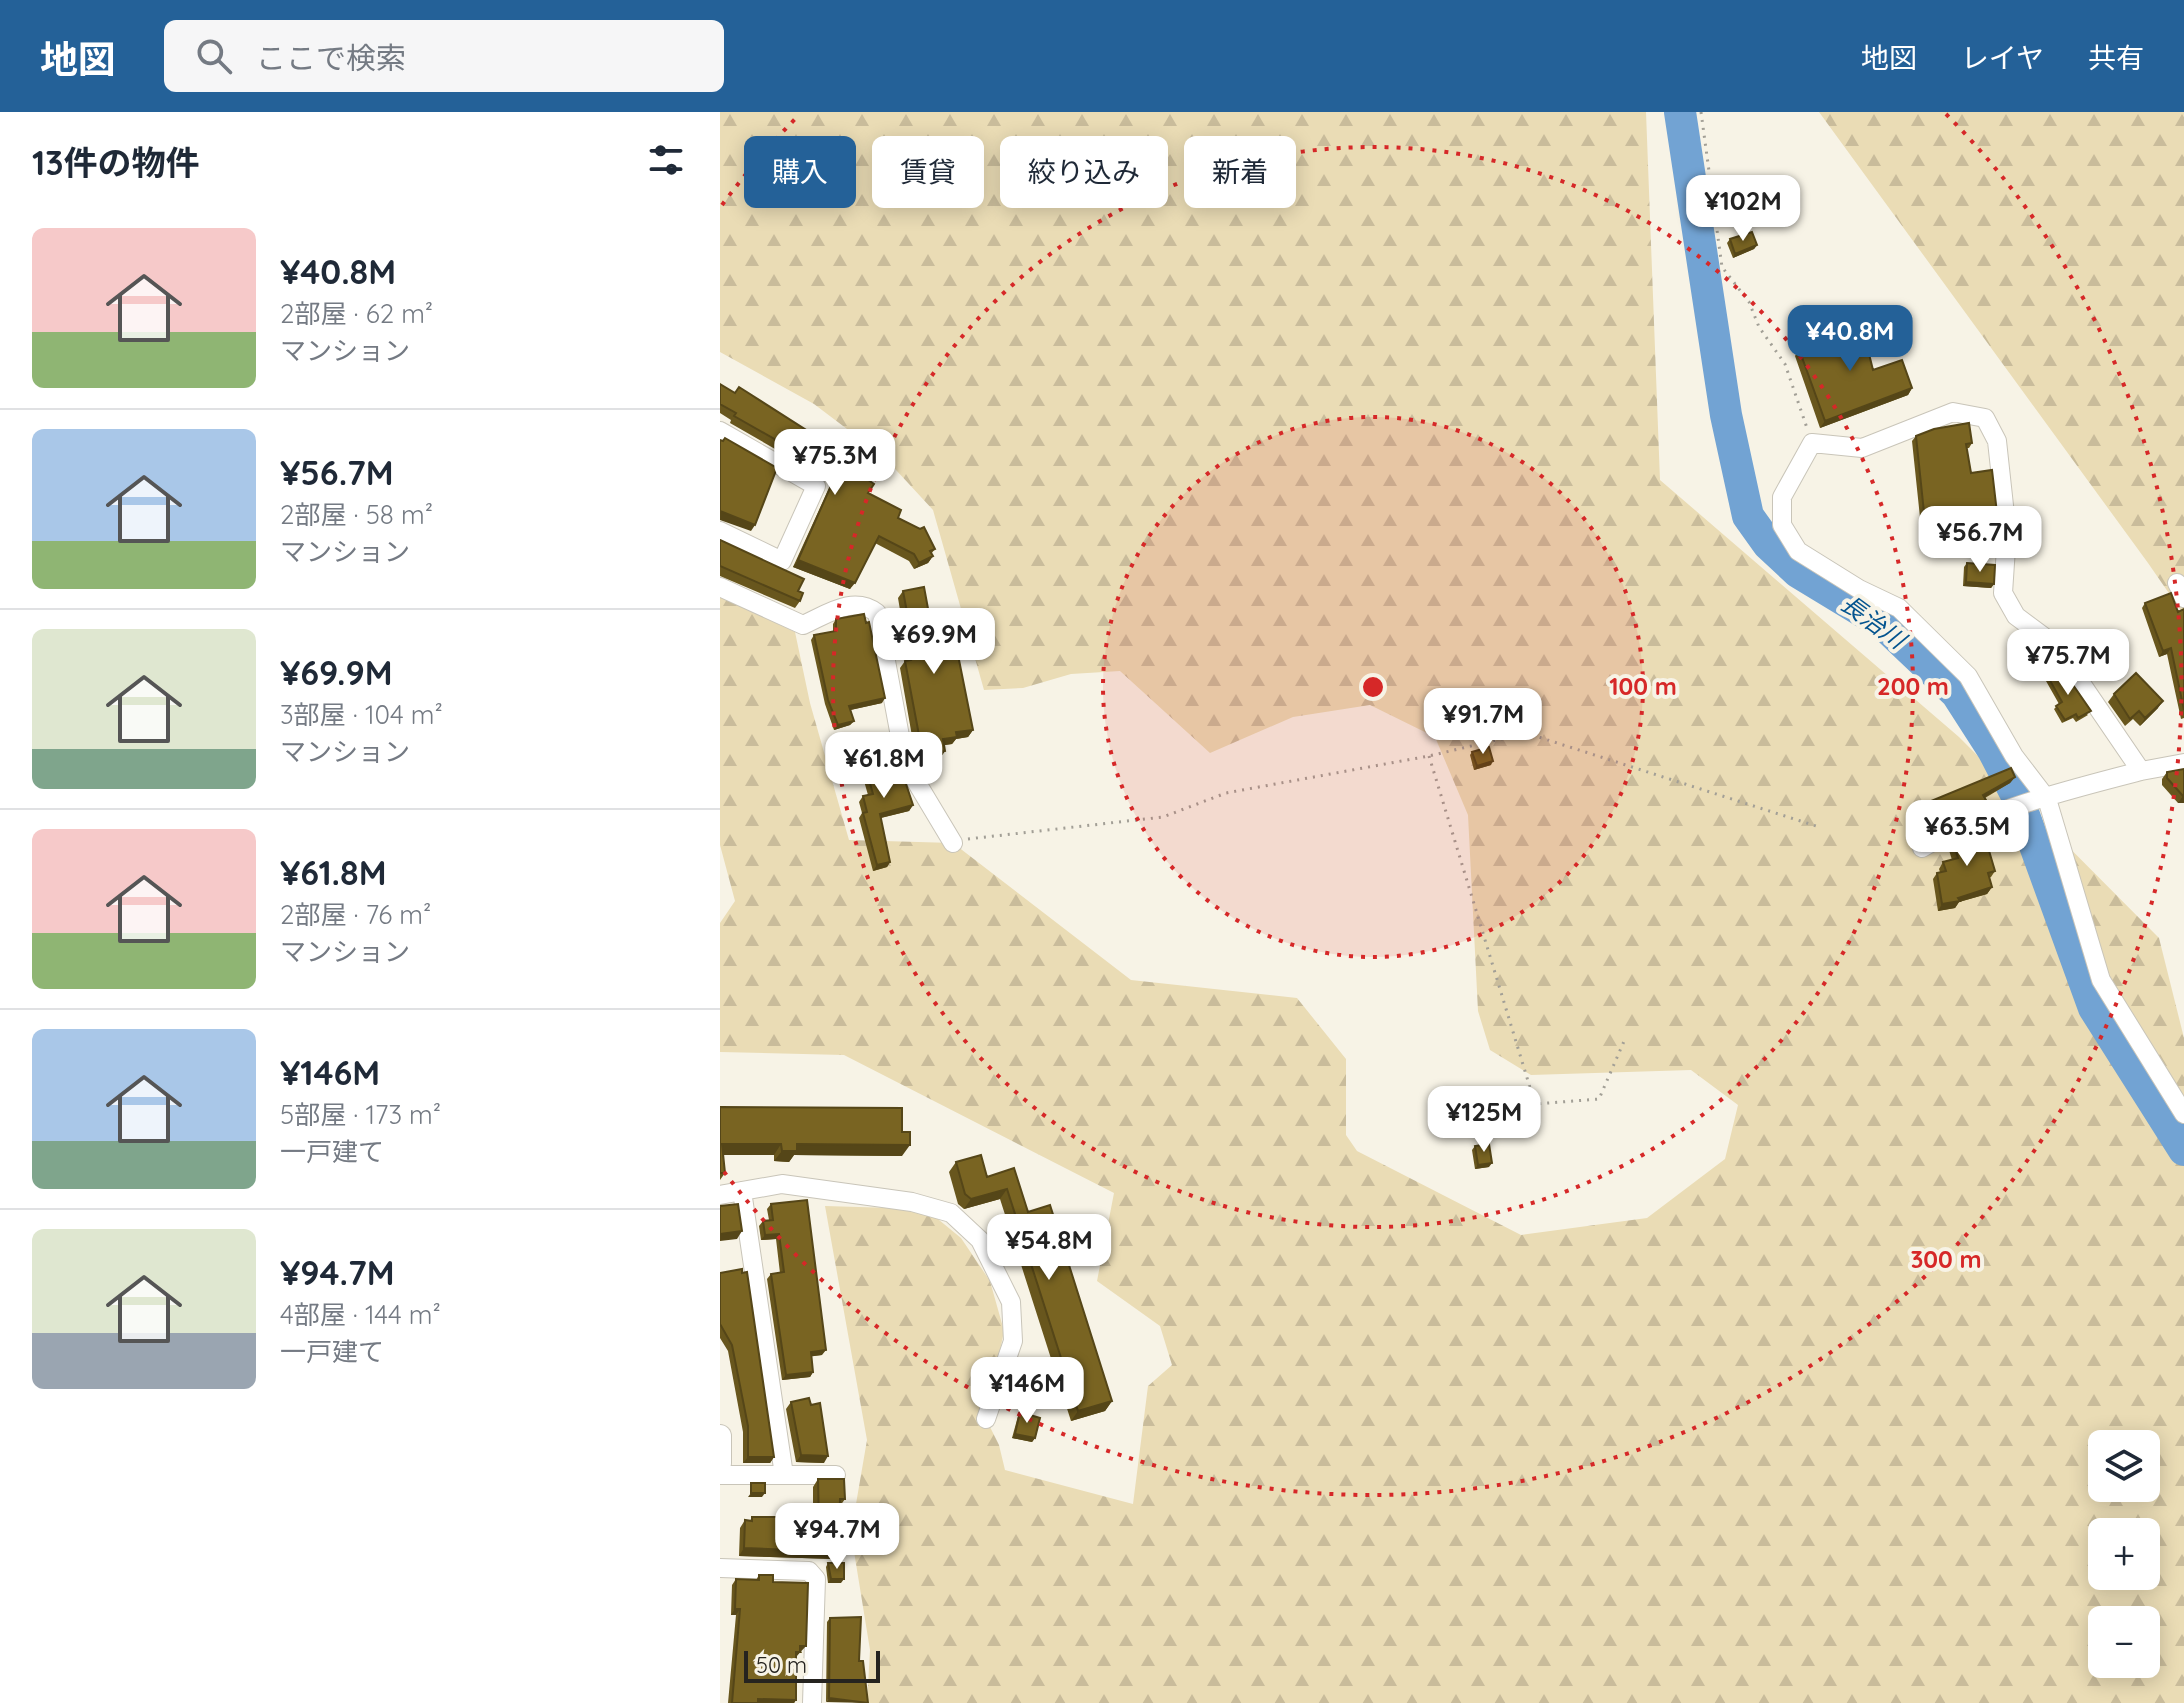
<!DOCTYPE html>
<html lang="ja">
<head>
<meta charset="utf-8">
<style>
  :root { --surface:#fff; --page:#f6f6f7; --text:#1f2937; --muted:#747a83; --line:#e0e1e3; --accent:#246198 }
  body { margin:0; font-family:Quicksand,"Noto Sans JP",sans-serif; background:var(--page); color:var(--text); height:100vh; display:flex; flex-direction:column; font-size:30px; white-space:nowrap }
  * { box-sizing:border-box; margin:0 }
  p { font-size:26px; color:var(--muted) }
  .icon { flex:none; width:44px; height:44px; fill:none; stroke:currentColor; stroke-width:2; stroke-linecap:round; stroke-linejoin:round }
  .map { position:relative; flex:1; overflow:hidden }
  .sheet { display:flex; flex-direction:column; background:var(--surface); width:720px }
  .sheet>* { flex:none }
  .hud { position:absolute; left:24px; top:24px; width:760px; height:72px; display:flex; gap:16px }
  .tools { position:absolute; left:1368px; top:1318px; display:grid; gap:16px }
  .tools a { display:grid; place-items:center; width:72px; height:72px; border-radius:12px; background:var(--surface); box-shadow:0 4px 20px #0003; font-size:40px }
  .scale { position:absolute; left:24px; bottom:20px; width:136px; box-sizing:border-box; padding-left:8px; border:4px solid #25231f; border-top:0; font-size:22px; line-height:28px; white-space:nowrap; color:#25231f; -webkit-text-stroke:6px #f7f3e6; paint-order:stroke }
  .price { position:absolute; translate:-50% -68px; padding:0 18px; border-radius:16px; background:#fff; color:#222; font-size:26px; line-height:52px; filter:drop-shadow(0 2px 4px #0008) }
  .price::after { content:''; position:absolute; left:50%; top:48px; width:24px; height:18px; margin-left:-12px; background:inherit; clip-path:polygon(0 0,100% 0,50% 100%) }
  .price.selected { background:var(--accent); color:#fff }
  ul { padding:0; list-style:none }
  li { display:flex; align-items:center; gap:24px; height:200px; padding:0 32px }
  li+li { border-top:2px solid var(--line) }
  li span { display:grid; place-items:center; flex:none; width:224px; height:160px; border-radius:12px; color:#555 }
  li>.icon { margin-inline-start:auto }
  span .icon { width:96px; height:96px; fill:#fffc; stroke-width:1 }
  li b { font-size:34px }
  h2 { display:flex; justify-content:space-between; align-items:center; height:96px; padding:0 32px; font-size:34px }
  .tag { padding:0 28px; border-radius:12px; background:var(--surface); box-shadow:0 4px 20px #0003; font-size:28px; line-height:72px }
  .tag.selected { background:var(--accent); color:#fff }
  header { display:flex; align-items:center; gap:48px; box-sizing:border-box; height:112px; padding:0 40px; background:var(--accent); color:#fff }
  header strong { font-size:38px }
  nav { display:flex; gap:44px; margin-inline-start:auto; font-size:28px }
  .search { width:560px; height:72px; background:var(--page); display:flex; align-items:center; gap:20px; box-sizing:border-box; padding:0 28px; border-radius:12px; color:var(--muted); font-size:30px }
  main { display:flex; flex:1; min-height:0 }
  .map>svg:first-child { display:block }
  .forest { fill:url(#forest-firs); fill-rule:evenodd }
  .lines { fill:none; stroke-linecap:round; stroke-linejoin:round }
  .river { stroke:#72a3d3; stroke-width:32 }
  .minor-casing { stroke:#c9c5b9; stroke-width:20 }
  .tertiary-casing { stroke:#c9c5b9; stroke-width:24 }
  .path { stroke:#a29f96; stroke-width:3; stroke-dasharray:2 6; stroke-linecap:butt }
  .minor { stroke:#fff; stroke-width:18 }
  .tertiary { stroke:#fff; stroke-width:22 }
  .wall { fill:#68561d }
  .shaded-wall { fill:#554618 }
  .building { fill:#796422; stroke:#554618; stroke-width:2 }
  .ring { fill:none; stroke:#d62828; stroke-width:4; stroke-dasharray:4 8 }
  .labels { text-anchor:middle; stroke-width:8; stroke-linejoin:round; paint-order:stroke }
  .water-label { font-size:24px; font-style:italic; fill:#04548f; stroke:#f7f3e6 }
  .centre { fill:#d62828; stroke:#f7f3e6; stroke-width:4 }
  .ring-label { font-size:24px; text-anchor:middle; font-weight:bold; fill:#d62828; stroke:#f7f3e6; stroke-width:8; stroke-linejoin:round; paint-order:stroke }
</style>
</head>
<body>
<header>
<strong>地図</strong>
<div class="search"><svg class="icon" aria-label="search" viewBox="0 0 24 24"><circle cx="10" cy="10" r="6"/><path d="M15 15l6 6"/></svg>ここで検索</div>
<nav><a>地図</a><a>レイヤ</a><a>共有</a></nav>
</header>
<main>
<section class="sheet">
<h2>13件の物件<svg class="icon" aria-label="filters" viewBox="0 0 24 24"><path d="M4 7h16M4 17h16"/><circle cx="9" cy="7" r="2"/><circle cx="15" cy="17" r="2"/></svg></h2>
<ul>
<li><span style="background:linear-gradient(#f6c9c9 65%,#8fb573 0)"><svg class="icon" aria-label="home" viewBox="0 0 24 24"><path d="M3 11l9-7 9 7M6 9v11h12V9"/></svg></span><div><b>¥40.8M</b><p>2部屋 · 62 m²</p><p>マンション</p></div></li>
<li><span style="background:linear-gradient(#a9c7e8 70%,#8fb573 0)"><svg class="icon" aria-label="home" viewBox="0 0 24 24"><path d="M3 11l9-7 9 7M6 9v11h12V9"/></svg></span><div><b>¥56.7M</b><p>2部屋 · 58 m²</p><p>マンション</p></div></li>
<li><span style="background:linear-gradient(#dfe7d0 75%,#7fa58c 0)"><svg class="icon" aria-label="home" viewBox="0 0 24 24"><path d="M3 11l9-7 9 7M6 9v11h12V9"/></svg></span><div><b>¥69.9M</b><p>3部屋 · 104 m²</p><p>マンション</p></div></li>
<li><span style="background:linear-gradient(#f6c9c9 65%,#8fb573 0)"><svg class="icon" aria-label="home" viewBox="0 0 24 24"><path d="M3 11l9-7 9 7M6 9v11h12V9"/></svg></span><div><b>¥61.8M</b><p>2部屋 · 76 m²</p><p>マンション</p></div></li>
<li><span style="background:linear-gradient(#a9c7e8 70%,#7fa58c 0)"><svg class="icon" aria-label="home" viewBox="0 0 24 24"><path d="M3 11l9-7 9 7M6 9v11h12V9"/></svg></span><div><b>¥146M</b><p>5部屋 · 173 m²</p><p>一戸建て</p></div></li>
<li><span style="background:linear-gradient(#dfe7d0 65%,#9aa5b1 0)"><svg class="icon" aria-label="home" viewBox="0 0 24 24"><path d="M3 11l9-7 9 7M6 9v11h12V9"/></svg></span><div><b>¥94.7M</b><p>4部屋 · 144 m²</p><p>一戸建て</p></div></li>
</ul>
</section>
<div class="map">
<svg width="1464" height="1591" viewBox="0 0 1464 1591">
  <defs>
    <pattern id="forest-firs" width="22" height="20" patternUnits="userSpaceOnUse" patternTransform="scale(2)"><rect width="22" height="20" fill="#eadcb5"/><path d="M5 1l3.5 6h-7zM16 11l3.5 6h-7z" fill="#c9bc9b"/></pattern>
  </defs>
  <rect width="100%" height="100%" fill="#f7f3e6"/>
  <path class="forest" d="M0,0H926L940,368L1239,625L1439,826L1464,926V1591H147L150,1538L131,1421L147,1328L105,1094L172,1096L213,1103L241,1126L270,1169L284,1219L266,1307L279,1333L285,1358L413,1392L428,1274L452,1253L440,1214L377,1169L394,1081L124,943L0,940V811L15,789L0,733V485L75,520L90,591L129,728L233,731L411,868L577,886L626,947V1023L637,1039L801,1123L927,1106L1005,1047L1018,993L971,958L811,963L770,938L758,899L748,703L715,625L650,593L573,605L490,641L400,559L351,562L303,576L264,578L213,398L164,345L94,292L0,240ZM1382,1332H1426V1376H1382ZM1382,1420H1426V1464H1382ZM1382,1508H1426V1552H1382Z
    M1099,0H1464V503L1428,451Z"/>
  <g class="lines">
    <path class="river" d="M960,0L1006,303L1028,404L1048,432L1078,460L1162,511L1237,582L1273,638L1297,684L1374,896L1464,1038"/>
    <defs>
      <path id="minor" d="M0,319L96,374L62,449L0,419
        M1457,471L1464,486
        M0,475L83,513C108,502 133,483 157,501L185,651L233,731
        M1464,651L1421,659L1335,533L1296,504L1283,481L1287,421L1277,329L1265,306L1233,300L1142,336L1092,331L1062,385V413L1078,439L1139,477L1179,496L1248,564L1294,644L1327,687L1381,868L1464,1002
        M1202,736C1263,699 1351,677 1421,659
        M22,1079L64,1363
        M0,1083L62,1072L192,1090L231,1101L260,1128L291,1190L293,1229L266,1307
        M0,1363H116
        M0,1456L89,1459L96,1467L92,1591"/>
      <path id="tertiary" d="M0,1324V1351"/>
    </defs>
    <use href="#minor" class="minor-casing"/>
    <use href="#tertiary" class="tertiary-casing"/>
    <path class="path" d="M981,0L1002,155L1029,190L1039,215L1065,252L1087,316
      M709,644L815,992L879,987L905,927
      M248,727L443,705L506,681L709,644L806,621L1096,714"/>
    <use href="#minor" class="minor"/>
    <use href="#tertiary" class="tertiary"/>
  </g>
  <path class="wall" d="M1010,127L1037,133L1034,137L1013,146L1007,131Z
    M1079,237L1153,258L1192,276L1188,283L1100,316L1075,244Z
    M0,272L147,367L148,381L215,437L211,442L213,444L208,451L194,457L189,449L155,431L130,477L73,455L110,374L102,364L10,311L11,308L0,301Z
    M1196,324L1252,331L1249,336H1247L1251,361L1273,406L1231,414L1230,411L1201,415L1192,329Z
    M0,428L78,479L80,489L75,496L0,464Z
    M1247,451L1274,472L1271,476L1243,474L1244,455Z
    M183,479L209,502L253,618L248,625L236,627L232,632L224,633L225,639L220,646L198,650L196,647L180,556L185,549L180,528L184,522L178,486Z
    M1425,491L1458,500L1464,497V606L1461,607L1447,542L1439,545L1422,496Z
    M116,507L162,591L130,598L134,609L130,613L114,618L105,592L91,528L94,523L113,520V512Z
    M1328,565L1368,603L1356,610L1353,606L1342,611L1334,597L1339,592L1326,569Z
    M1394,582L1438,596L1420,614L1413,607L1405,614L1388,590Z
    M170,624L193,693L189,699L161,706L170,750L167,755L153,759L139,706L142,701L139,690L143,684L148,683L140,655L144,650L169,644L166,630Z
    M752,640L771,653L754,658L750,643Z
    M1464,657V691H1458L1442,673V667L1447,660Z
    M1295,665L1290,671L1265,686L1261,695L1205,720L1195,701L1199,694Z
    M1233,729L1275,759L1271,765L1269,766L1272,775L1267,782L1239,790L1235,796L1218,799L1213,767L1217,761L1220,760L1219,757L1223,750L1232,748L1228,735Z
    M0,995L182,1044L74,1043L69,1050L54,1049V1043H3L5,1061L0,1068Z
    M755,1034L769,1055L755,1057L752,1038Z
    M236,1050L267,1065L294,1056L308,1100L392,1289L385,1299L351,1309L280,1087L244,1097L238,1092L229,1060Z
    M51,1092L102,1243L91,1244L93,1260L90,1265L62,1268L47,1167L51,1162L60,1161L56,1127L41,1128L39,1114L43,1109L49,1108L47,1097Z
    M0,1161L54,1345L50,1351H23V1320L8,1239L0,1226Z
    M71,1290L104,1351L76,1350L66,1297Z
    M300,1300L315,1326L312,1330L292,1326L298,1304Z
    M98,1367L125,1387L120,1394L114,1447L19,1444L20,1416L25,1408L30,1409L32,1405L65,1412H93V1375Z
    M108,1451L121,1471H108L106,1455Z
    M39,1463L53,1470L82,1541H79L76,1545V1588L74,1591H8L16,1503H11L12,1473L16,1467L36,1468Z
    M110,1506L139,1549L106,1590L107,1510Z"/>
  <path class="shaded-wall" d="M1037,133L1034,137L1013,146L1015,142Z
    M1192,276L1188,283L1100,316L1105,309Z
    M0,399L35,413L31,419L0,408Z
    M1277,401L1273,406L1231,414L1234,409Z
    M1234,406L1230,411L1201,415L1205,410Z
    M213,444L208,451L194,457L199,451Z
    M78,448L135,471L130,477L73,455Z
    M1246,470L1274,472L1271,476L1243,474Z
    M1451,536L1447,542L1439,545L1443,539Z
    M165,586L162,591L126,599L129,594Z
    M1443,589L1438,596L1420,614L1425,606Z
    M134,609L130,613L114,618L118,613Z
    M253,618L248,625L236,627L232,632L218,634L223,627L236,620Z
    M225,639L220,646L198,650L204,643Z
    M773,649L771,653L754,658L757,654Z
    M1295,665L1290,671L1258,689L1263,683Z
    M1463,684H1464V691H1458Z
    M1266,688L1261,695L1205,720L1210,714Z
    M193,693L189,699L156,707L160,702Z
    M170,750L167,755L153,759L157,753Z
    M1272,775L1267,782L1239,790L1235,796L1218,799L1222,792L1238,786Z
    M2,1032H61L54,1043H0Z
    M77,1032L190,1033L182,1044L74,1043L69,1050L54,1049L62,1039Z
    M772,1051L769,1055L755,1057L758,1053Z
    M287,1077L280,1087L244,1097L251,1087Z
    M22,1119L17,1127L0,1129V1122Z
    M59,1122L56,1127L41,1128L45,1123Z
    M106,1238L102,1243L87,1245L91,1240Z
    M93,1260L90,1265L62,1268L66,1263Z
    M392,1289L385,1299L351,1309L358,1299Z
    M295,1322L315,1326L312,1330L292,1326Z
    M81,1343L108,1344L104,1351L76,1350Z
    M28,1345H54L50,1351H23Z
    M31,1381H45L42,1385H28Z
    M24,1436L119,1440L114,1447L19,1444Z
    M111,1467H124L121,1471H108Z
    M15,1497H20L16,1503H11Z
    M80,1534H86L75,1546H72Z
    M109,1586L148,1591L106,1590Z
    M38,1587L76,1588L74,1591H35Z"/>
  <path class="building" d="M1032,120L1037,133L1015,142L1010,127Z
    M1141,210L1153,258L1182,248L1192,276L1105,309L1079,237Z
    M0,272L15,281L19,275L152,360L147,367L154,372L148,381L181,398L178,406L200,417L204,415L215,437L210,439L213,444L199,451L194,442L159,424L135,471L78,448L114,367L107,357L14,304L16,301L0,292Z
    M1249,311L1252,331L1246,332L1251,361L1272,358L1277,401L1234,409V406L1205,410L1196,324L1214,317Z
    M5,326L57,356L35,413L0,399V328L3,329Z
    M0,428L84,467L78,479L83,481L80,489L0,454Z
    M1247,451L1275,453L1274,472L1246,470Z
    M204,475L209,502L223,500L232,539L237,538L253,618L236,620L237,625L223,627L225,639L204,643L202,639L185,549L191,548L185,521L190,516L183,479Z
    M1451,481L1458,500L1464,497V598L1451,536L1443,539L1425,491Z
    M144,502L146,511L149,510L165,586L129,594L134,609L118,613L108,588L94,523L116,519V507Z
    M1342,557L1371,599L1358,606L1356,602L1345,608L1336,594L1342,590L1328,565Z
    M1416,561L1443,589L1425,606L1419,599L1410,607L1394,582Z
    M170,624L193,693L160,702L170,750L157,753L143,701L147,700L143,684L153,682L144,650L173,643Z
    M769,635L773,649L757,654L752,640Z
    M1291,656L1295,665L1263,683L1266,688L1210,714L1199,694Z
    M1464,657V684H1463L1447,666V660Z
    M1262,715L1275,759L1268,761L1272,775L1238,786L1240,789L1222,792L1217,761L1226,759L1223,750L1238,746L1233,729Z
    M0,995L182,996V1020H190V1033L77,1032V1039H62L61,1032H2L5,1061H0Z
    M769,1032L772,1051L758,1053L755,1034Z
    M261,1043L267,1065L294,1056L308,1100L330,1093L392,1289L358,1299L287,1077L251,1087L245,1082L236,1050Z
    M87,1088L106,1238L91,1240L93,1260L66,1263L51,1162L64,1160L59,1122L45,1123L43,1109L53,1108L51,1092Z
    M18,1092L22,1119L0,1122V1094Z
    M22,1157V1161L27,1160L54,1345H28V1314L12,1233L0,1212V1161Z
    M89,1286L91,1293L100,1291L108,1344L81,1343L71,1290Z
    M300,1300L320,1306L315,1326L295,1322Z
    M98,1367H124L125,1387H120L119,1440L24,1436L25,1408L32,1409V1405H66L65,1412L99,1413Z
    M31,1371H45V1381H31Z
    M108,1451H124V1467H111Z
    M39,1463H53V1470L88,1471L86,1534H80V1540H76V1588L38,1587V1591H12L20,1497H15L16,1467L39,1468Z
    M141,1505L139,1549H143L148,1591L109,1586L110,1506Z"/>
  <circle cx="653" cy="575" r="270" fill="#d62828" fill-opacity=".12"/>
  <g class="ring">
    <circle cx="653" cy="575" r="270"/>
    <circle cx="653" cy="575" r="540"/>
    <path d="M2 93A810 810 0 0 1 80 2M1226 2A810 810 0 1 1 2 1057"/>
  </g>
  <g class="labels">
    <g class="water-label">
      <text transform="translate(1153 510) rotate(36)" y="8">長治川</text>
    </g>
  </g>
  <circle cx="653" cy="575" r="12" class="centre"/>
  <g class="ring-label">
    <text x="923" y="583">100 m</text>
    <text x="1193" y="583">200 m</text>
    <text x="1226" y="1156">300 m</text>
  </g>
</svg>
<div class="tools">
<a><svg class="icon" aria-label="layers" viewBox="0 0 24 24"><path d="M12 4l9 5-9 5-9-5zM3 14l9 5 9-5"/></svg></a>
<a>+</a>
<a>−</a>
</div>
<div class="scale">50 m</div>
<b class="price" style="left:1023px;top:131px">¥102M</b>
<b class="price selected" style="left:1130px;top:261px">¥40.8M</b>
<b class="price" style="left:115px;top:385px">¥75.3M</b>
<b class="price" style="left:1260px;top:462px">¥56.7M</b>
<b class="price" style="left:214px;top:564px">¥69.9M</b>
<b class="price" style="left:1348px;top:585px">¥75.7M</b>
<b class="price" style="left:763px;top:644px">¥91.7M</b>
<b class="price" style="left:164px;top:688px">¥61.8M</b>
<b class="price" style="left:1247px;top:756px">¥63.5M</b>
<b class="price" style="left:764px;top:1042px">¥125M</b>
<b class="price" style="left:329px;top:1170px">¥54.8M</b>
<b class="price" style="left:307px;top:1313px">¥146M</b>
<b class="price" style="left:117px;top:1459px">¥94.7M</b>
<div class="hud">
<a class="tag selected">購入</a>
<a class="tag">賃貸</a>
<a class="tag">絞り込み</a>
<a class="tag">新着</a>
</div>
</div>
</main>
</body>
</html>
